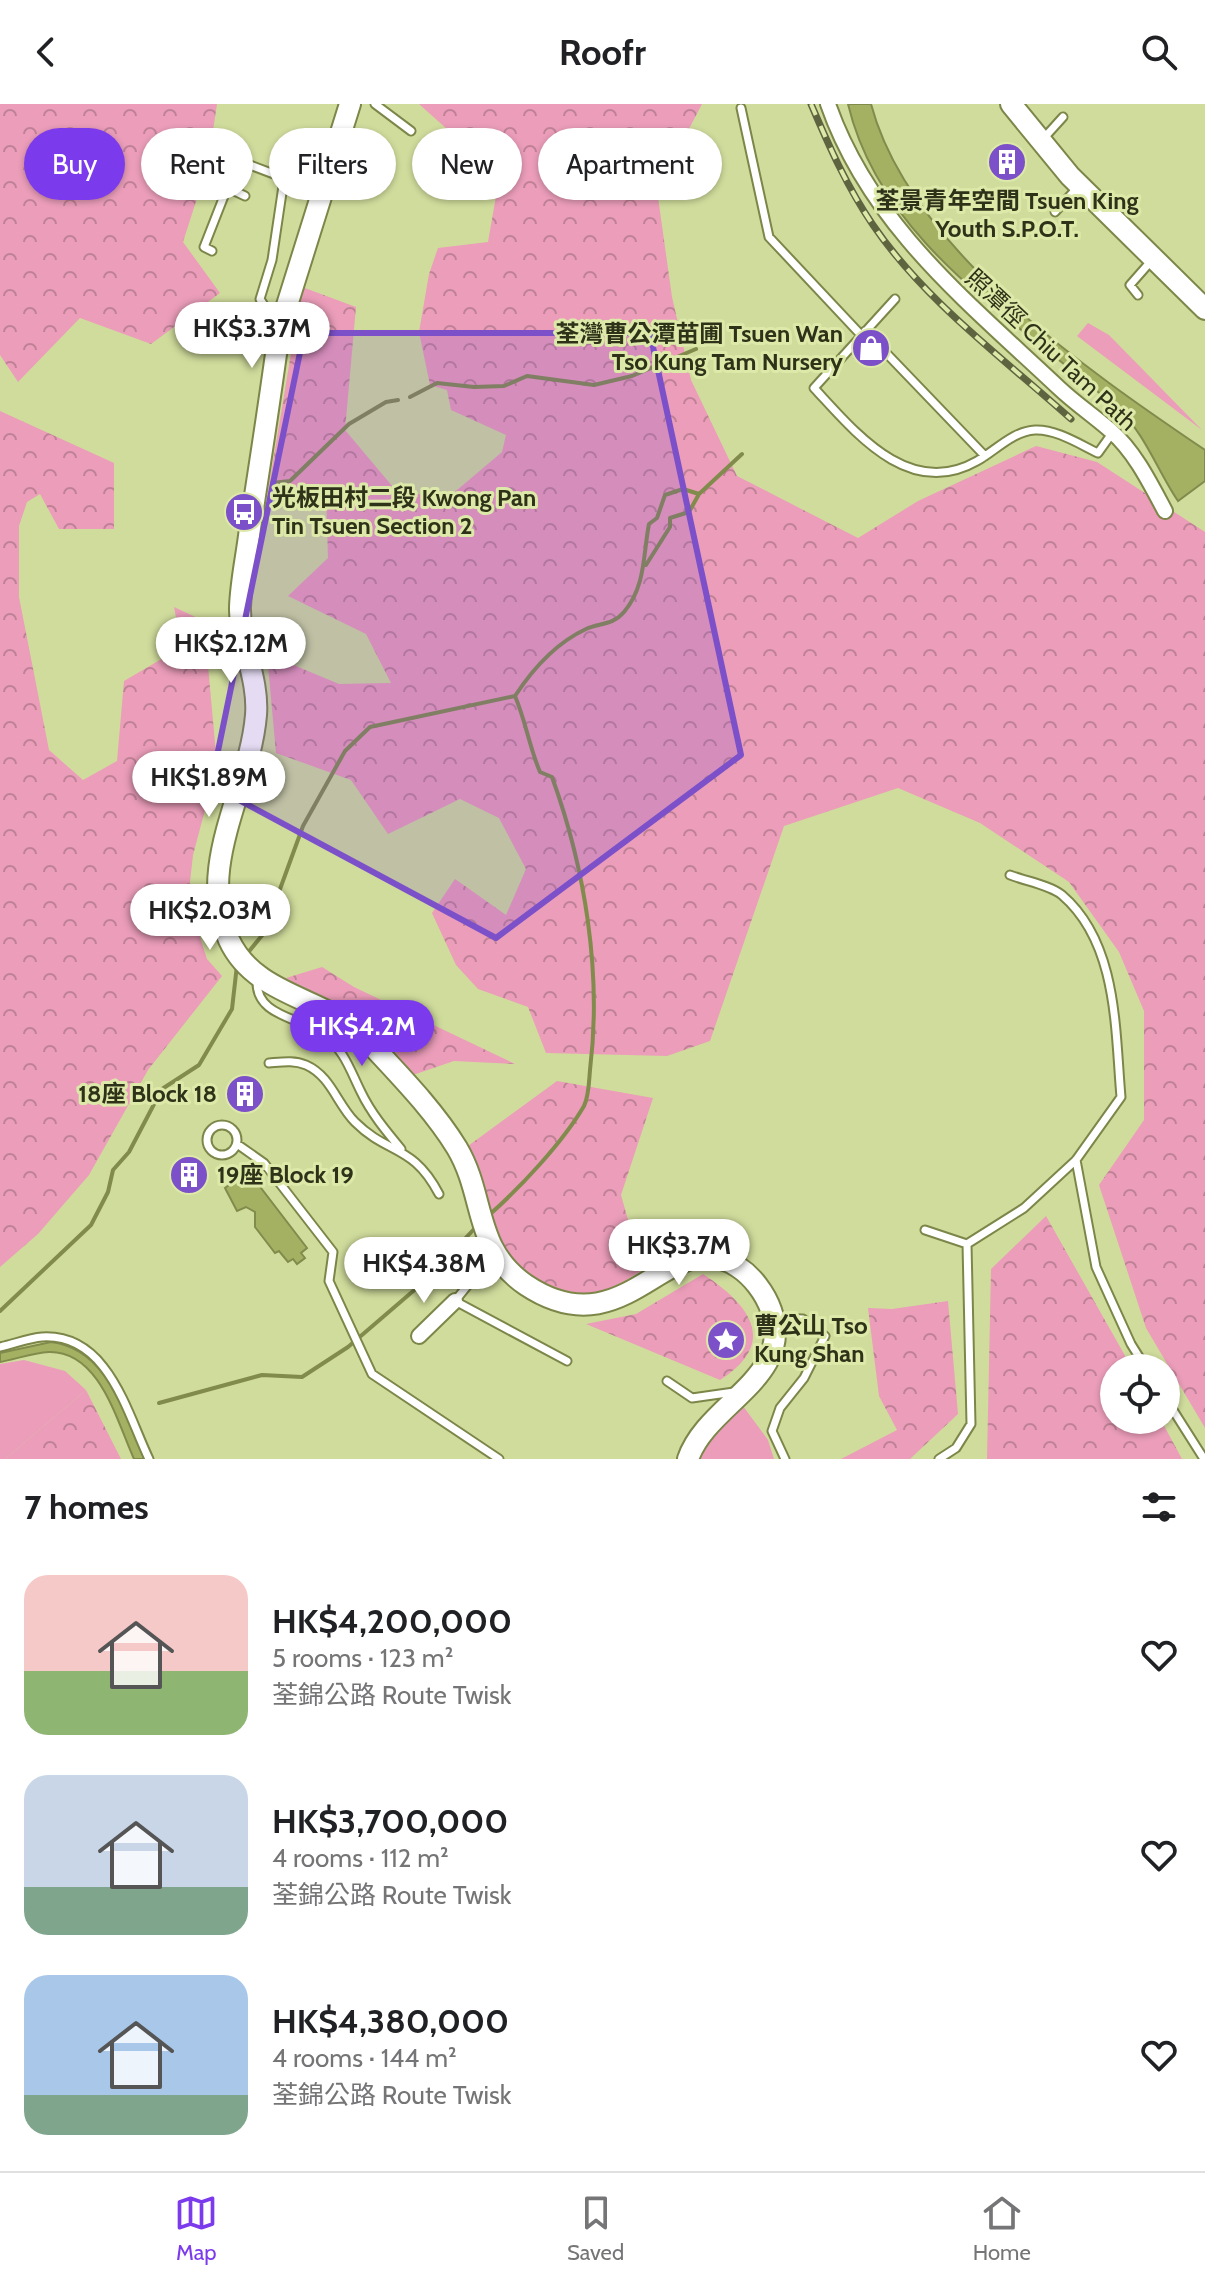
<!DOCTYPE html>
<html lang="en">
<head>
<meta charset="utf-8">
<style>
  :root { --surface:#fff; --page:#f2f2f2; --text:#202124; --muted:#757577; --line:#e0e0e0; --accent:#7c3aed }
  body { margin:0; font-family:Cabin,"Noto Sans TC",sans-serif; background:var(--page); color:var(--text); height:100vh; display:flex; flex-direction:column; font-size:30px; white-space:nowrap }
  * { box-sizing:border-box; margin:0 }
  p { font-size:26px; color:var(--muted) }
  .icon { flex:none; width:44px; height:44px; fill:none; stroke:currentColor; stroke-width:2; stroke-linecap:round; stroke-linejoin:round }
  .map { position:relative; height:1355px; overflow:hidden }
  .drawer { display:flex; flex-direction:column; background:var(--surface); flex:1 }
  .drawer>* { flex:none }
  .top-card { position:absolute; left:24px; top:24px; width:800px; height:72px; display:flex; gap:16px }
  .controls { position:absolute; left:1100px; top:1250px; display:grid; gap:16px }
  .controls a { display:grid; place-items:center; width:80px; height:80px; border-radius:50%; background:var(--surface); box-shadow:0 2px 6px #0004; font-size:40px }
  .price { position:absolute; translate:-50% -68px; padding:0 18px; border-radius:28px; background:#fff; color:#222; font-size:26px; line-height:52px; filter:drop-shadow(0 2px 4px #0008) }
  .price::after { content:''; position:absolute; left:50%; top:48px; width:24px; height:18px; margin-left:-12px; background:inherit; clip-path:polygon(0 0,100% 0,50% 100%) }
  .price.active { background:var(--accent); color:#fff }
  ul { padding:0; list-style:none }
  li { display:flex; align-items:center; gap:24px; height:200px; padding:0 24px }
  li span { display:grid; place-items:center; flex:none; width:224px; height:160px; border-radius:24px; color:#555 }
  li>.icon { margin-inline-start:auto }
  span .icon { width:96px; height:96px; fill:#fffc; stroke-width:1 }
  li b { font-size:34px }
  h2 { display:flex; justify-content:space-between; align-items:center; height:96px; padding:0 24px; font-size:34px }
  .pill { padding:0 28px; border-radius:36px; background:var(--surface); box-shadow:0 2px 6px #0004; font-size:28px; line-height:72px }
  .pill.active { background:var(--accent); color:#fff }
  header { display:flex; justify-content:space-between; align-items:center; height:104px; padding:0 24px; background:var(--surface); font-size:36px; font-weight:700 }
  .menu { display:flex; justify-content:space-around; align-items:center; height:112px; border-top:2px solid var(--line); background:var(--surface); font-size:22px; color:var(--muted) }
  .menu a { display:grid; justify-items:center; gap:4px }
  .menu .active { color:var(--accent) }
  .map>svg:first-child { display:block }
  .green { fill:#eb9db9 }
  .forest { fill:url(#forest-crowns) }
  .water { fill:#a4b162; stroke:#818b4c; stroke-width:2 }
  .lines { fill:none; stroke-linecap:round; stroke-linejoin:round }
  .stream { stroke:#818b4c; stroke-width:4 }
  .lane-casing { stroke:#7c8649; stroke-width:11 }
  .street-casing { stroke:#7c8649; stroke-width:18 }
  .secondary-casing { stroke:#7c8649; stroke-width:24 }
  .lane { stroke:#fff; stroke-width:7 }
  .street { stroke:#fff; stroke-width:14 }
  .secondary { stroke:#fff; stroke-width:20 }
  .rail-casing { stroke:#5e643f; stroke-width:7 }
  .rail { stroke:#dde9a8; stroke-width:4; stroke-dasharray:12; stroke-linecap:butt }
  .marked { fill:#7c50c9; fill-opacity:0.2; stroke:#7c50c9; stroke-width:6; stroke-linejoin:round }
  .labels { text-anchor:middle; stroke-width:6; stroke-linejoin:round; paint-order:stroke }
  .poi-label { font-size:24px; font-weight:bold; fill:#2e3218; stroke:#dde9a8; text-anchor:start }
  .street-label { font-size:24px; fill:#2e3218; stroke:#dde9a8 }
</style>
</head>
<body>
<header><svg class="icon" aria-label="back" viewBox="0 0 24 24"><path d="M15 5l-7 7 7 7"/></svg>Roofr<svg class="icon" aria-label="search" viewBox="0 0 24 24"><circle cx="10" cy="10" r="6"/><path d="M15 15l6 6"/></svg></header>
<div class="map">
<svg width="1205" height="1355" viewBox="0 0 1205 1355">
  <defs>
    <pattern id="forest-crowns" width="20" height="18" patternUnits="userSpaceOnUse" patternTransform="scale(2)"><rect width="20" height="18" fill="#eb9db9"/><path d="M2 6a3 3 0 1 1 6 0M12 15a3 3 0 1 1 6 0" fill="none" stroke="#bf8195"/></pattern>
  </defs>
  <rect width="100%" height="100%" fill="#d0dc9c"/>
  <path class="green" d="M1088,219L1109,231L1202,326L1077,232Z
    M24,1256L65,1267L86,1286L5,1355H0V1260Z
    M743,1302L768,1336L774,1355H701L709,1332Z"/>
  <path class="forest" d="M0,0H217L208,60L183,138L220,189L151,240L80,214L18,278L0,251Z
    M419,0H702L657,86L672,193L691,276L737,372L858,434L918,397L1036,342L1097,358L1205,428V1324L1146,1224L1099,1081L1144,1016V907L1119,848L1069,778L980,719L898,684L784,722L710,937L667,952L546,949L528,903L478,885L456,861L432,809L455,775L506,811L526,765L499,714L460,695L388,730L351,676L276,649L267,550L339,580L391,579L366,530L288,492L328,454L326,384L267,394L302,183L356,203L345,326L398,389L450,392L502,348L506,331L451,306L447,286L430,281L419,228L429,170L438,144L488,138L496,92L477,52Z
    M0,307L114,359V425H59L40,390L27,398L19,422V493L49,646L83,676L117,657L124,577L182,543L174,503L204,517L217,661L193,751L188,796L207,855L222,872L148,966L89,1071L38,1130L0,1163Z
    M322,863L354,883L515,960L454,957L413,971L379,928L286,874Z
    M557,977L653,994L621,1091L638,1151L658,1157C639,1167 618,1184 597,1188C565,1195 516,1170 501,1141C485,1109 486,1074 468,1042Z
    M1046,1112L1132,1264H1114V1316H1161L1182,1355H987L991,1165Z
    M703,1170C750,1201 779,1238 720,1276L586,1220L636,1210Z
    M948,1197L958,1310L910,1355H841L897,1326L879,1292L868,1204L892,1205Z
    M86,1286L121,1355H5Z"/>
  <path class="water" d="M848,0H871C909,144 1087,266 1205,346V377L1178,397C1158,368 1145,329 1118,305C1019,217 881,140 848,0Z
    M248,1067L307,1144L301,1149L305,1154L297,1160L293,1155L288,1158L279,1147L275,1149L255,1123V1108L246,1103L237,1107L225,1084Z
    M51,1238C108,1245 123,1309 145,1355H134C117,1318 100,1247 49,1248C33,1249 16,1255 0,1258V1249Z"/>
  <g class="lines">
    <path class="stream" d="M410,293L437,279L474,283L504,282L527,272L594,281L632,272L696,245
      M272,379L290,377L349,320L386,298L398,296
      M646,461L670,423V414L689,408L699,390
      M246,851L264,829L303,722L345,647L370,623L515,592C532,566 556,539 586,525C600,519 613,521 624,508C646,482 643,450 649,420L657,414L665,391L683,385L699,390L742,350
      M488,1112C520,1084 563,1038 584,1002C589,992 589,977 590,966C602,869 585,764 552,673L540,668C529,642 526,618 515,592
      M0,1207L91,1121L108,1088L113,1066L129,1048L162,985L199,961L232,905L237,861
      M159,1299L262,1271L302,1273L348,1243L426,1176L476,1123"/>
    <defs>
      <path id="lane" d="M375,0L411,27
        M741,4L769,133L861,231
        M1044,34L1063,13
        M226,83L245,92
        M1055,108L1078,83
        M212,147L204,143L233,69L250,61L279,72L283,82L272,156L260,195L267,206L281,213
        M1138,191L1130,181L1152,156
        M895,195L814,284C855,328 909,396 977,357C995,347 1013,327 1035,326C1056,325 1079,340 1098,349L1113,328
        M865,227L985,352
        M257,876C255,913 301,913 324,931C345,947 350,966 361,988C371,1009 386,1027 401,1045
        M269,959C282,958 294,956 306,961C331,972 337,1000 355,1018C388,1051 413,1040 439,1090
        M207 1036a15 15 0 1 1 30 0a15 15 0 1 1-30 0Z
        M237,1040L264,1059L333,1148L329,1177L372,1270L499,1355
        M1076,1056L1096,1163L1131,1240L1146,1264
        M925,1126L967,1140
        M492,1151L455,1197L567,1257
        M774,1214L803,1215L825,1232L804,1274L780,1304L772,1327L785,1355
        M0,1243C14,1240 29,1234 42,1233C108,1229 127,1309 149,1355
        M667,1277L692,1294L734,1288
        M1166,1295L1204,1355
        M939,1355L956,1344L971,1320L967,1140L1024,1104L1076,1056L1121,993C1115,926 1118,839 1062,791C1050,781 1025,777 1010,771"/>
      <path id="street" d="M828,0C870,121 969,199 1059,284C1076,300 1094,312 1111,327C1135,348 1150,379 1165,407
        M419,1232L455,1197"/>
      <path id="secondary" d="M350,0L283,214L276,250C268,308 259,366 250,424C247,451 241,476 240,503C239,538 259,574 256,611C250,685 195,762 229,836C253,888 314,893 356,924C390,962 430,1000 457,1044C486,1093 473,1145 526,1181C628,1249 669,1115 738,1163C752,1172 765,1189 771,1206C795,1274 707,1299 688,1355
        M1011,0L1070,72L1205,205"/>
    </defs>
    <use href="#lane" class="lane-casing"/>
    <use href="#street" class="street-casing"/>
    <use href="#secondary" class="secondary-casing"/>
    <use href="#lane" class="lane"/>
    <use href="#street" class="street"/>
    <use href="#secondary" class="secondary"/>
    <defs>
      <path id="rail" d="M811,0C829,42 847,83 873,121C924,196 1003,254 1071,315"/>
    </defs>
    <use href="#rail" class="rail-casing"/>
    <use href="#rail" class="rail"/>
  </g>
  <path class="marked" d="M304,229H650L741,651L496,834L211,681Z"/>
  <defs>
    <symbol id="building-disc" viewBox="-11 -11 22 22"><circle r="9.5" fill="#7c50c9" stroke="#dde9a8"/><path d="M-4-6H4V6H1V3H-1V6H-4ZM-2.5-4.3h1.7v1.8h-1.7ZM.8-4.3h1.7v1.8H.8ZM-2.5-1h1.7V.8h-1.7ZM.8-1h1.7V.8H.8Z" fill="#fff"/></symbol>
    <symbol id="shop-disc" viewBox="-11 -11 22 22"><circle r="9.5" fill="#7c50c9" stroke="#dde9a8"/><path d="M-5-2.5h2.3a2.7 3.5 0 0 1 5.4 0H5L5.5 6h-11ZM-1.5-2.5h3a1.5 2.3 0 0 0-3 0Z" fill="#fff"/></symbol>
    <symbol id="bus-disc" viewBox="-11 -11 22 22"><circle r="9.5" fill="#7c50c9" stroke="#dde9a8"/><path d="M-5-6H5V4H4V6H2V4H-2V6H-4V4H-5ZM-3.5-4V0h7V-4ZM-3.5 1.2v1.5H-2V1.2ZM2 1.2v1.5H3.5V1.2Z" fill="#fff"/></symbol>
    <symbol id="sight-disc" viewBox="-11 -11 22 22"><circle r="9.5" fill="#7c50c9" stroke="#dde9a8"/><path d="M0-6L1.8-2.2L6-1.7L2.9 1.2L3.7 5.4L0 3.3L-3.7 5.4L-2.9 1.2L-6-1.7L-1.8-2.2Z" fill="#fff"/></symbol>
  </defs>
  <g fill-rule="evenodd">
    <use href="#building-disc" x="985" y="36" width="44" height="44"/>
    <use href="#shop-disc" x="849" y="222" width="44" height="44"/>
    <use href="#bus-disc" x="222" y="386" width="44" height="44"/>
    <use href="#building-disc" x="223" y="968" width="44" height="44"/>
    <use href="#building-disc" x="167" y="1049" width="44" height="44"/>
    <use href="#sight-disc" x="704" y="1214" width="44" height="44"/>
  </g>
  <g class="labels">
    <g class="poi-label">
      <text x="1007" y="105" text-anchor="middle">荃景青年空間 Tsuen King<tspan x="1007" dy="28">Youth S.P.O.T.</tspan></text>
      <text x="843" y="238" text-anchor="end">荃灣曹公潭苗圃 Tsuen Wan<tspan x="843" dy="28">Tso Kung Tam Nursery</tspan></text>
      <text x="272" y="402">光板田村二段 Kwong Pan<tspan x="272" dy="28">Tin Tsuen Section 2</tspan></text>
      <text x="217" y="998" text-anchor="end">18座 Block 18</text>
      <text x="217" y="1079">19座 Block 19</text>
      <text x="754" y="1230">曹公山 Tso<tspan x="754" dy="28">Kung Shan</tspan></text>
    </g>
    <g class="street-label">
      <text transform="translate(1051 246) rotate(43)" y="8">照潭徑 Chiu Tam Path</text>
    </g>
  </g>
</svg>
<div class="controls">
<a><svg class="icon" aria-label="locate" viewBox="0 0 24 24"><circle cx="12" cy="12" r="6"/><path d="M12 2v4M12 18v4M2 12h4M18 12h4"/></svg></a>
</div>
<b class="price" style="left:252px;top:266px">HK$3.37M</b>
<b class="price" style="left:231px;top:581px">HK$2.12M</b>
<b class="price" style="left:209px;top:715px">HK$1.89M</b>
<b class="price" style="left:210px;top:848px">HK$2.03M</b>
<b class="price active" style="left:362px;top:964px">HK$4.2M</b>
<b class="price" style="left:679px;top:1183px">HK$3.7M</b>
<b class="price" style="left:424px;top:1201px">HK$4.38M</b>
<div class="top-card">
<a class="pill active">Buy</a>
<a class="pill">Rent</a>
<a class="pill">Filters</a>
<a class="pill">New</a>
<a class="pill">Apartment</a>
</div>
</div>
<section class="drawer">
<h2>7 homes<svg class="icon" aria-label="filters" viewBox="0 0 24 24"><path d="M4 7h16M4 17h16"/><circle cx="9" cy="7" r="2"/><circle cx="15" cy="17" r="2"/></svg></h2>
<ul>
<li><span style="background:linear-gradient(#f6c9c9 60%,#8fb573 0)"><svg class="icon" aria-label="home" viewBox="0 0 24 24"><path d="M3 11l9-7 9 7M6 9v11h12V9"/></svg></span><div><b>HK$4,200,000</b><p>5 rooms · 123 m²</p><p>荃錦公路 Route Twisk</p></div><svg class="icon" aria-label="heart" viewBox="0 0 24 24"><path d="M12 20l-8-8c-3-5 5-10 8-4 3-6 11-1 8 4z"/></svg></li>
<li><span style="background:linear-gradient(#c9d6e8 70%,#7fa58c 0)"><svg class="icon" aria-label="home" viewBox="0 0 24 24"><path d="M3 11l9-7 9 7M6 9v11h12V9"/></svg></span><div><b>HK$3,700,000</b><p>4 rooms · 112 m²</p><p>荃錦公路 Route Twisk</p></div><svg class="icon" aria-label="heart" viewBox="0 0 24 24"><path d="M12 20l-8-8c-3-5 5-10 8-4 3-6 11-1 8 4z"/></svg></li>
<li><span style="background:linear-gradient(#a9c7e8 75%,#7fa58c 0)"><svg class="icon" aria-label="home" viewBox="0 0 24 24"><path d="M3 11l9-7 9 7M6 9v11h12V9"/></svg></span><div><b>HK$4,380,000</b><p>4 rooms · 144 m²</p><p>荃錦公路 Route Twisk</p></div><svg class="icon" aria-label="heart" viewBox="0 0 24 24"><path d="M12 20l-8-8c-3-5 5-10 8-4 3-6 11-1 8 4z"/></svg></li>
</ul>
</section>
<nav class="menu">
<a class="active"><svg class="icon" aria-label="map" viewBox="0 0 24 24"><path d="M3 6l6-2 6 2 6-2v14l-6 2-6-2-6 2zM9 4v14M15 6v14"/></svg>Map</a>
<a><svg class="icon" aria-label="saved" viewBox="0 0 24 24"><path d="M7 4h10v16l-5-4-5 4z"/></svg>Saved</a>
<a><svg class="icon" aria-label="home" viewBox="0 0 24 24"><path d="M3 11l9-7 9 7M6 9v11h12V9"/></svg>Home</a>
</nav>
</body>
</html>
